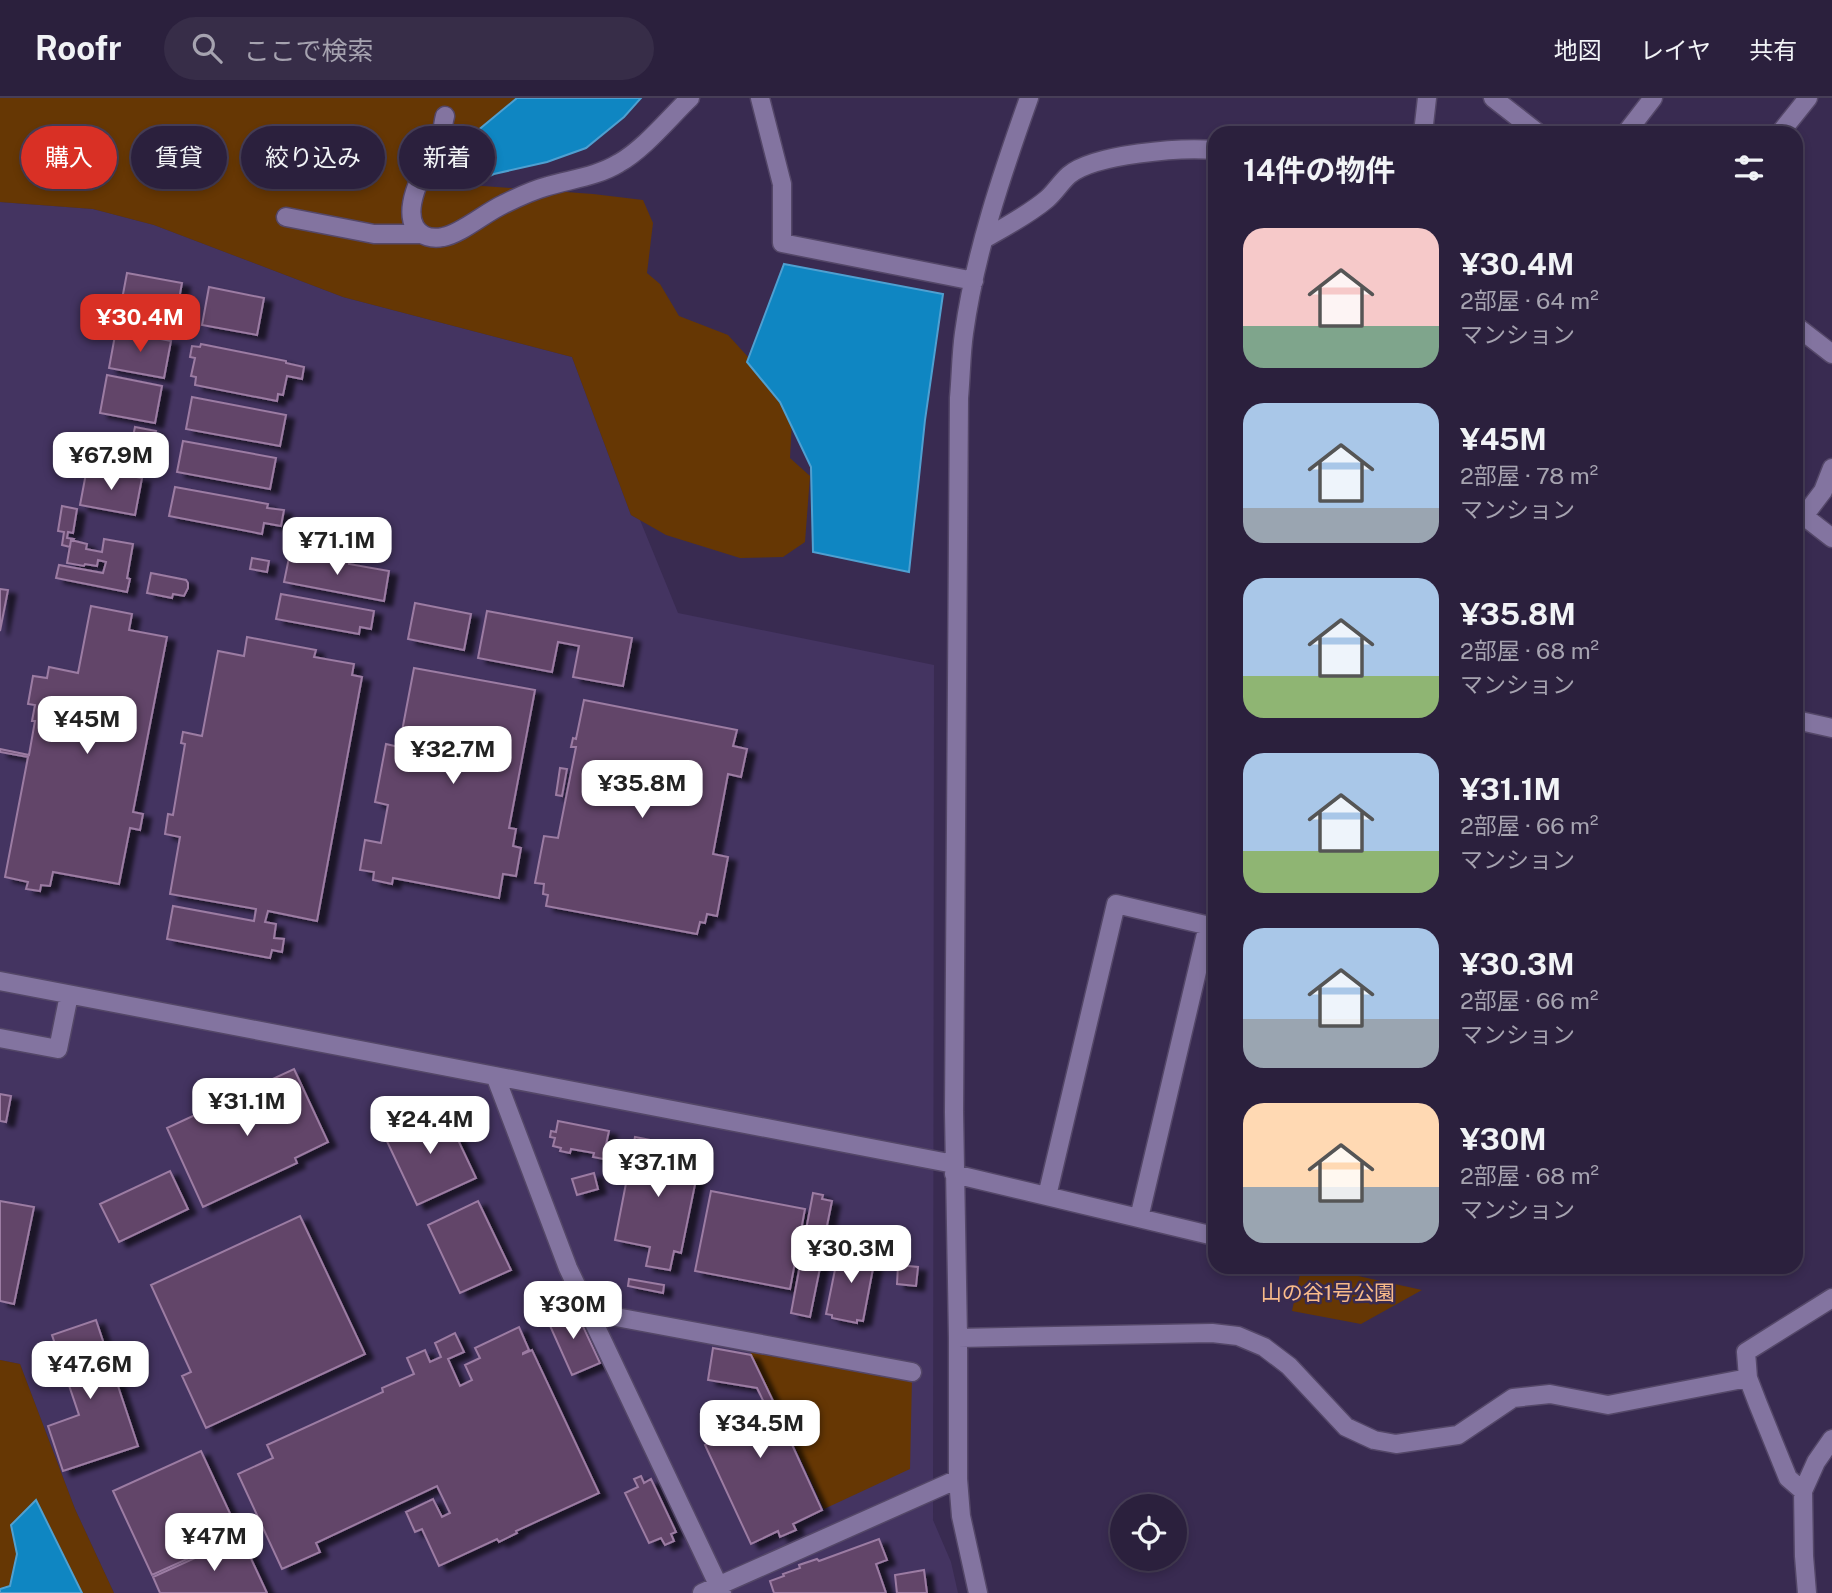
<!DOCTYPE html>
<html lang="ja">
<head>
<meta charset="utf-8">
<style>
  :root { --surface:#2b203d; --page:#372d48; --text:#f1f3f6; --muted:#a6a3b0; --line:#473e57; --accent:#d93025 }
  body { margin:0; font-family:"Public Sans","Noto Sans JP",sans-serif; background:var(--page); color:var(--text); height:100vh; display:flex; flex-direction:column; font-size:26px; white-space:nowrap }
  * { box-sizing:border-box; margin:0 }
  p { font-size:23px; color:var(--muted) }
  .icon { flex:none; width:38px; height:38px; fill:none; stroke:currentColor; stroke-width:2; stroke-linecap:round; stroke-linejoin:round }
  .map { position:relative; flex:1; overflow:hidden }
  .sheet { position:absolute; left:1208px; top:28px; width:595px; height:1148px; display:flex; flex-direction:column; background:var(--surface); border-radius:21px; box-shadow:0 4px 10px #0003,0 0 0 2px var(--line) }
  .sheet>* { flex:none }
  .hud { position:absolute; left:21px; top:28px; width:665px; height:63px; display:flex; gap:14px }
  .fabs { position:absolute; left:1110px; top:1396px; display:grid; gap:14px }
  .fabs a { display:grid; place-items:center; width:77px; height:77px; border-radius:50%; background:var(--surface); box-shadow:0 4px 10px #0003,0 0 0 2px var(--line); font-size:35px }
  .price { position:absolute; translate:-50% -60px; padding:0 16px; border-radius:14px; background:#fff; color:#222; font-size:23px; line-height:46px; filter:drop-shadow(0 2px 4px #0008) }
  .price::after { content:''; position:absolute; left:50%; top:42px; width:21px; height:16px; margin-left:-10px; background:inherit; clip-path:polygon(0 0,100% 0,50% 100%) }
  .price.selected { background:var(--accent); color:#fff }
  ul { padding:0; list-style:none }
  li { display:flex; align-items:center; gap:21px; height:175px; padding:0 35px }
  li span { display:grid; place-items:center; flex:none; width:196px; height:140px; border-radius:21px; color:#555 }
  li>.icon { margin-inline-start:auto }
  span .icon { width:84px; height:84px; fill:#fffc; stroke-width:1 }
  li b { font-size:30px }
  h2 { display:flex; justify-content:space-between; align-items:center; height:84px; padding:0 35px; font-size:30px }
  .chip { padding:0 24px; border-radius:32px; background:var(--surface); box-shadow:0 4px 10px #0003,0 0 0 2px var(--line); font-size:24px; line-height:63px }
  .chip.selected { background:var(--accent); color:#fff }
  header { display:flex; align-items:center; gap:42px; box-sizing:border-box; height:98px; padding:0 35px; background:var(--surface); border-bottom:2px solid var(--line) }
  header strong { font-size:33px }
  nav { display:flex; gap:38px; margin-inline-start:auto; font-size:24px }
  .search { width:490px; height:63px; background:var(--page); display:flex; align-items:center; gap:18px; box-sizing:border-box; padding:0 24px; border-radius:38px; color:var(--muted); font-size:26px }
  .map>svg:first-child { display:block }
  .built { fill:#443461 }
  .green { fill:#663704 }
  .water { fill:#0f86c2; stroke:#4fa0d1; stroke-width:2 }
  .building { fill:#624569; stroke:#9c7ca3; stroke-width:2; filter:url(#shadow) }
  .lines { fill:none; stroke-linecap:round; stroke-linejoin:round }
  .minor-casing { stroke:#544768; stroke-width:21 }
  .minor { stroke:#8374a0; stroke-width:18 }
  .labels { text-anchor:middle; stroke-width:5; stroke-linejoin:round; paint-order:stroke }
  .park-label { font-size:21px; fill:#f9bb8a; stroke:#392b51 }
</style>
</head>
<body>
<header>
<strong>Roofr</strong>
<div class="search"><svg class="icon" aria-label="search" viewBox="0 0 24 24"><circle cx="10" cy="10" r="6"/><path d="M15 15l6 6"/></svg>ここで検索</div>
<nav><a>地図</a><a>レイヤ</a><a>共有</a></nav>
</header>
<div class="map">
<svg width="1832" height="1495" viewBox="0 0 1832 1495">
  <defs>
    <filter id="shadow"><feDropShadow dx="8" dy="4.5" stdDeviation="2" flood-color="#0009"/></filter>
  </defs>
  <rect width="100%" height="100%" fill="#392b51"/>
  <path class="built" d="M0,104L93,111L154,127L343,199L572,259L631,417L640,422L678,515L934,567L933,1422L951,1464L958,1495H114L75,1411L20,1266L0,1262Z"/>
  <path class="green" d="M0,0H517L476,34L456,70L469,87L593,96L643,102L653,125L647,175L660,186L679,218L728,237L769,282L792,322L790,360L810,378L805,444L783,459L740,460L666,437L631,417L572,259L343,199L154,127L93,111L0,104Z
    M1304,1169H1341L1340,1174L1422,1192L1361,1226L1292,1213L1301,1171Z
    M748,1249L912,1280L910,1371L824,1411Z
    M0,1262L20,1266L75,1411L114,1495H0Z"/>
  <path class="water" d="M517,0H641L624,19L586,50L547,64L494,76L469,87L455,70L476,34Z
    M784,166L943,196L925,322L909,474L813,454L811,369L780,304L747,264Z
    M36,1402L82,1495H0V1491L10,1488L17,1456L11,1427Z"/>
  <path class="building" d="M127,175L182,185L175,223L120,212Z
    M209,189L264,200L257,237L202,227Z
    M116,232L171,243L164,280L109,270Z
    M201,246L286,263V265L304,269L302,281L287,278L283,297L278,296L277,303L195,287L196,279L191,278L195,260L190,259L192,248L200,249Z
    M107,277L162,288L155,325L100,315Z
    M192,299L286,317L280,348L186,331Z
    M135,329L156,333L154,341L158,342L155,353H152L150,367L142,365L141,368L134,366L135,364L128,362Z
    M183,343L276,360L270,391L177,374Z
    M87,370L142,380L135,417L80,407Z
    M175,389L268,406L267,410L284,412L281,428L264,425L262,436L169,418Z
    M62,408L77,411L73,435L68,434L67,440L74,441L73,443L71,442L70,449L62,447L64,434L58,433Z
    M104,441L133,446L127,480L130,481L127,494L56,480L59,467L103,475L106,464L98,462L97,468L85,466L84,468L67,465L71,442L87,446L86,451L102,454Z
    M290,455L333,463L334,459L350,462L349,466L389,473L384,503L284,484Z
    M252,460L269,463L267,474L250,471Z
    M151,475L186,482L188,485V490L184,498L173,496L172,500L147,495Z
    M0,491L8,492L0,533Z
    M281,496L374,513L371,531L360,529L359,536L276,521Z
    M415,505L471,516L464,552L408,541Z
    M91,508L132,516L129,532L167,539L133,714L143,716L140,732L130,730L119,786L53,774L50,788L41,787L40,793L26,791L28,784L5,779L28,659L0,654V651L29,657L35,623H32L35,607L28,606L33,578L47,580L49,569L78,575Z
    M487,513L632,540L623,588L573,579L579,548L558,544L552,574L478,560Z
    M247,539L316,552L314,559L354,566L352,577L362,579L317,823L268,813L265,824L276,826L274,840L284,841L282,854L272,852L270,860L167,841L173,808L254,823L256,811L170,796L180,739L165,736L168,716L173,717L185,646L181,645L183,634L202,638L218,553L244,558Z
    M414,570L535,592L509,730L516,731L513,748L521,750L516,778L503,776L499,800L393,780L392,786L373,782L374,774L360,772L365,742L381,745L388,707L375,704L386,646L399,649Z
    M584,602L737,632L733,648L747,651L741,679L728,676L713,756L728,759L717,818L707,816L705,825L700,824L697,836L546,808L548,797L543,796L544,786L535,785L544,738L558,740L576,649H571L573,640L576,641Z
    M560,670L567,671L562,698L556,697Z
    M294,971L328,1044L295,1060L297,1065L203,1109L167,1030Z
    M0,996L11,998L6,1024L0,1023Z
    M443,1010L476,1080L417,1107L384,1037Z
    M558,1023L609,1033L605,1051L611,1052L609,1062L593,1059L594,1055L571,1051L570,1055L560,1053L561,1050L553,1048L555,1040L550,1039L551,1033L556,1034Z
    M635,1039L702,1052L681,1155L674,1153L670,1172L646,1168L650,1149L615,1142Z
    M170,1073L188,1111L119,1144L100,1106Z
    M594,1075L598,1091L577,1097L572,1081Z
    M711,1093L805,1111L790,1191L695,1173Z
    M813,1095L823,1097L822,1101L832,1103L821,1157L802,1153Z
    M0,1103L34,1109L14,1206L0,1203Z
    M478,1103L511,1172L460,1195L428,1127Z
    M300,1118L365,1256L206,1330L182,1278L191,1274L151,1187Z
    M854,1147L871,1151L869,1159L875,1160L863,1223L857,1222V1225L832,1220V1217L826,1216L839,1152L853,1155Z
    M802,1156L822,1160L810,1219L791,1215Z
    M898,1167L918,1169L916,1188L897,1186Z
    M629,1181L664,1187L663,1195L628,1188Z
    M558,1198L564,1211L546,1219L540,1206Z
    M574,1209L600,1265L572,1277L547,1221Z
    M96,1222L138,1348L63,1373L48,1328L79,1317L52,1237Z
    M519,1229L529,1252L523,1255V1256L532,1252L599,1395L516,1433L517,1435L499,1444L497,1441L439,1468L422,1431L415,1434L406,1414L433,1401L442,1419L450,1415L437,1388L316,1445L320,1454L282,1471L238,1376L273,1360L267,1347L383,1294L382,1290L414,1276L407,1260L425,1252L430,1264L441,1259L435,1245L455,1235L464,1254L448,1261L460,1288L472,1282L465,1267L480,1260L475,1250Z
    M713,1250L751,1257L776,1309L772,1311L775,1317L778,1316L822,1412L793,1426L796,1432L780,1439L778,1433L751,1446L705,1347L770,1317L757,1290L708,1282Z
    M201,1353L240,1437L152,1477L113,1393Z
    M641,1378L644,1385L651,1381L676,1434L671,1436L674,1443L665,1447L661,1440L649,1445L625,1395L638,1389L634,1381Z
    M241,1439L267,1495H160L153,1479Z
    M879,1441L887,1462L876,1466L886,1495H774L770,1483L784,1478L783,1476L800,1470L799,1467L817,1461L819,1463Z
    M924,1472L927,1495H897L895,1477Z"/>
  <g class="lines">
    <defs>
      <path id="minor" d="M760,0L782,86V145L974,183
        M1493,0L1538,35
        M445,18C443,25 443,33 440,39C431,61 401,105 415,129C421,139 433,141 443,139C461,136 486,114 504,106C518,99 533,92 548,88C572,81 598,78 619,65C644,51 669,20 690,0
        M1423,35L1427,0
        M1626,35L1653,0
        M1780,35L1808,0
        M286,119L374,136H422
        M984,141C1005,129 1028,117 1047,101C1055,94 1061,84 1069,77C1094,56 1181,49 1214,52
        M1796,228L1832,256
        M1796,412L1832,440
        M1804,418L1823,393L1832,370
        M1796,622L1832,630
        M0,883L954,1066
        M0,940L58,951L69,897
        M496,980L568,1170L722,1495
        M954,1076L1214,1138
        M1047,1098L1116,806L1214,829
        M1139,1120L1208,827
        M589,1214L912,1274
        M958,1240L1212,1235L1238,1238L1264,1249L1289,1268L1346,1329L1374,1342L1396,1346L1458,1337L1513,1300L1550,1296L1608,1307L1748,1280
        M1803,1393L1788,1380L1758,1306L1748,1280L1746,1254L1832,1200
        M702,1495L958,1381
        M978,1495L961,1418L958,1381V1240L954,1014L959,300C961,278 961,256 964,235C975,155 1002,76 1029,0
        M1807,1495L1804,1458L1803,1393L1816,1364L1832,1341"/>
    </defs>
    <use href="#minor" class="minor-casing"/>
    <use href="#minor" class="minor"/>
  </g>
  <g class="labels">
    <g class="park-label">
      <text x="1328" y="1202">山の谷1号公園</text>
    </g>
  </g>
</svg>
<div class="fabs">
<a><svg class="icon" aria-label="locate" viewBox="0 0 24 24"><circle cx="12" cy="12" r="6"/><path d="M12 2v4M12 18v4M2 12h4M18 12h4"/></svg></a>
</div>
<b class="price selected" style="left:140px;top:256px">¥30.4M</b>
<b class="price" style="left:111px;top:394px">¥67.9M</b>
<b class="price" style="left:337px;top:479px">¥71.1M</b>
<b class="price" style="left:87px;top:658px">¥45M</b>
<b class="price" style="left:453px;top:688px">¥32.7M</b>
<b class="price" style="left:642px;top:722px">¥35.8M</b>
<b class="price" style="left:247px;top:1040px">¥31.1M</b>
<b class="price" style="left:430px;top:1058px">¥24.4M</b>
<b class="price" style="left:658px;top:1101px">¥37.1M</b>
<b class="price" style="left:851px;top:1187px">¥30.3M</b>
<b class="price" style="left:573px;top:1243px">¥30M</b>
<b class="price" style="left:90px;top:1303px">¥47.6M</b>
<b class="price" style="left:760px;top:1362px">¥34.5M</b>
<b class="price" style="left:214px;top:1475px">¥47M</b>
<div class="hud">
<a class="chip selected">購入</a>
<a class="chip">賃貸</a>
<a class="chip">絞り込み</a>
<a class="chip">新着</a>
</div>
<section class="sheet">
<h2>14件の物件<svg class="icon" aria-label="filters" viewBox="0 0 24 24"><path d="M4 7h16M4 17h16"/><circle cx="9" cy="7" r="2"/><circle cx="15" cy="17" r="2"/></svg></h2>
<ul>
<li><span style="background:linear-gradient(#f6c9c9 70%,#7fa58c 0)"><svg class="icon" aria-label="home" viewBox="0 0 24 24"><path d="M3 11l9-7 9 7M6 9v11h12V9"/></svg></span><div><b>¥30.4M</b><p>2部屋 · 64 m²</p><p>マンション</p></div></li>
<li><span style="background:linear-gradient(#a9c7e8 75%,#9aa5b1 0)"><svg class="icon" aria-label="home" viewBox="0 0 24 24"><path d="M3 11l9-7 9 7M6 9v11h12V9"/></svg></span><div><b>¥45M</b><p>2部屋 · 78 m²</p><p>マンション</p></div></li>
<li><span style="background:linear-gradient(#a9c7e8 70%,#8fb573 0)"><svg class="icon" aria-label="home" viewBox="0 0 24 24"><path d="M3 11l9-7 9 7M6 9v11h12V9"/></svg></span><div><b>¥35.8M</b><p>2部屋 · 68 m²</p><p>マンション</p></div></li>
<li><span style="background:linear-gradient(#a9c7e8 70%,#8fb573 0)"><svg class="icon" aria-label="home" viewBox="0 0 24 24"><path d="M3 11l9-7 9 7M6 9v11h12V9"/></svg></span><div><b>¥31.1M</b><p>2部屋 · 66 m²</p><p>マンション</p></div></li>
<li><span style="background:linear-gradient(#a9c7e8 65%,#9aa5b1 0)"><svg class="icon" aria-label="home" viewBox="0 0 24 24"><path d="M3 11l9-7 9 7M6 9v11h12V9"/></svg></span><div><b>¥30.3M</b><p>2部屋 · 66 m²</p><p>マンション</p></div></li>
<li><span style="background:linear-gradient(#ffd9b3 60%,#9aa5b1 0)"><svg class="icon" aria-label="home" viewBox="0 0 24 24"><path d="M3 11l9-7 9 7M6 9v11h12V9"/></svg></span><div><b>¥30M</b><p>2部屋 · 68 m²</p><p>マンション</p></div></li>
</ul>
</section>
</div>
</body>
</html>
